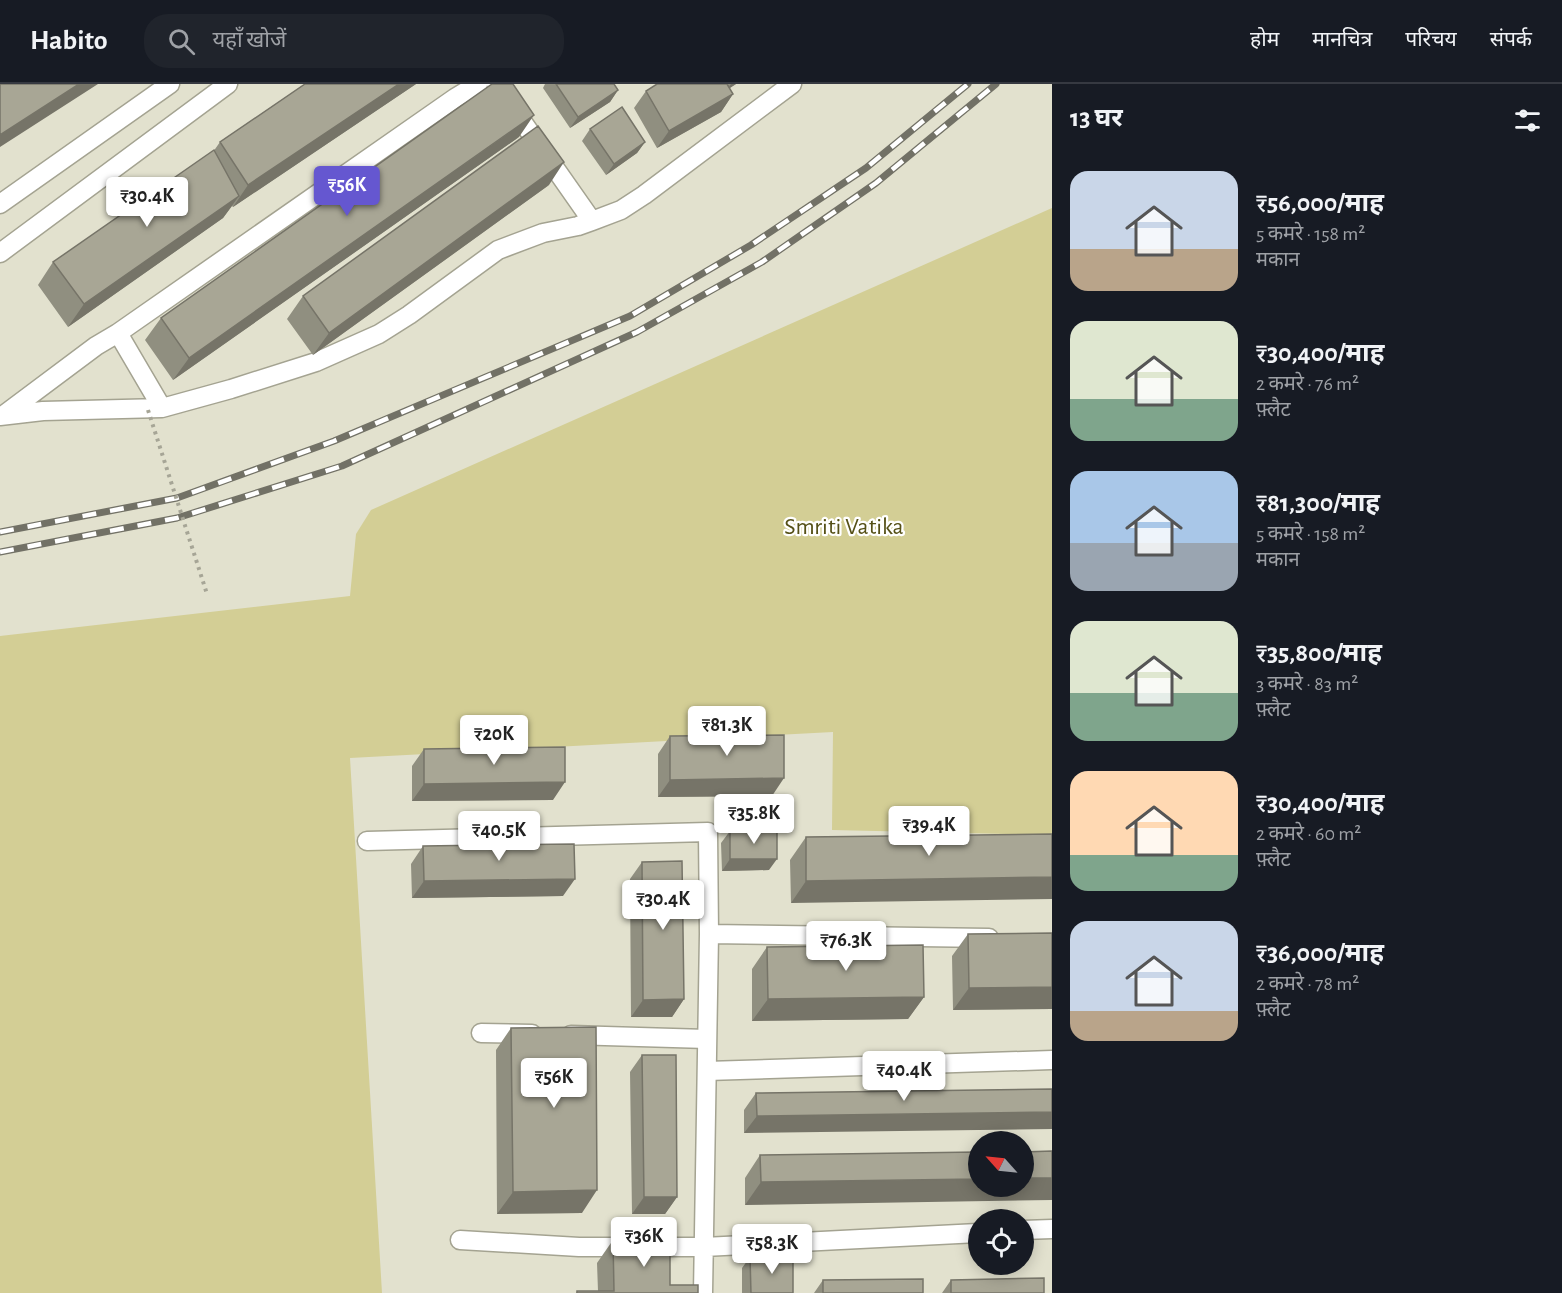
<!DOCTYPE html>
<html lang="hi">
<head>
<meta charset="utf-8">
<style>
  :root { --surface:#171b24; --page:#20242c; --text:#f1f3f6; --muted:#9ea1a6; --line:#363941; --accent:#6557d0 }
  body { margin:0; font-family:"Alegreya Sans","Noto Sans Devanagari",sans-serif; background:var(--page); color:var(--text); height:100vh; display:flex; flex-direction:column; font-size:22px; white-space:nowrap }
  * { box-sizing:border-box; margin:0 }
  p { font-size:20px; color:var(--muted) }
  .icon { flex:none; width:33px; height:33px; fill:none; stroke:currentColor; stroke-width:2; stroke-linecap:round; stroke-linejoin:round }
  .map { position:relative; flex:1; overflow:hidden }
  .sheet { display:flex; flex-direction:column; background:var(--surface); width:510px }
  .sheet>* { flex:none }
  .needle { width:39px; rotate:297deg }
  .tools { position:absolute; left:968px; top:1047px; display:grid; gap:12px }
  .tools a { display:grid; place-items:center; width:66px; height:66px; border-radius:50%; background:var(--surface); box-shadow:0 3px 15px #0003; font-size:30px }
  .price { position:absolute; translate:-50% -51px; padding:0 14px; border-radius:6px; background:#fff; color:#222; font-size:20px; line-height:39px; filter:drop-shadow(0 2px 3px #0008) }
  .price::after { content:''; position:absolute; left:50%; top:36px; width:18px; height:14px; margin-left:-9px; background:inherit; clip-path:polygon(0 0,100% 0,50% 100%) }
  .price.on { background:var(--accent); color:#fff }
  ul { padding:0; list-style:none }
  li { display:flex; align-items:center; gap:18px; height:150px; padding:0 18px }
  li span { display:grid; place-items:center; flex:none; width:168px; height:120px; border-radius:18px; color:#555 }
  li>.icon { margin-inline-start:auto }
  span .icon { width:72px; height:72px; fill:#fffc; stroke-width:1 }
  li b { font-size:26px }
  h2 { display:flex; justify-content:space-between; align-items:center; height:72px; padding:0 18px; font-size:26px }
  header { display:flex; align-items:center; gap:36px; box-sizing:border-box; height:84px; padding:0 30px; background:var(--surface); border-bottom:2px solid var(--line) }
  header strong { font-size:28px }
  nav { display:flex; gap:33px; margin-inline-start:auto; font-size:21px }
  .search { width:420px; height:54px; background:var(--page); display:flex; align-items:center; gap:15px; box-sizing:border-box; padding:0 21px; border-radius:24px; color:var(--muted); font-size:22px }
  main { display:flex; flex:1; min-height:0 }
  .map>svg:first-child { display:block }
  .green { fill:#d3ce95 }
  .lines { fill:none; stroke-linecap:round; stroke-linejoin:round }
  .street-casing { stroke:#a4a391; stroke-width:21 }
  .street { stroke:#fff; stroke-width:18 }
  .rail-casing { stroke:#727166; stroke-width:7 }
  .rail { stroke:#fff; stroke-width:4.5; stroke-dasharray:14; stroke-linecap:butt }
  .path-bridge { stroke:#a6a596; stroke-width:4; stroke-dasharray:3 4.5; stroke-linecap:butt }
  .wall { fill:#908f80 }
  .shaded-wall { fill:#767468 }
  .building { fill:#a8a695; stroke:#767468; stroke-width:1.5 }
  .labels { text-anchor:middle; stroke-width:4.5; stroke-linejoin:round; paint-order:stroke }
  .park-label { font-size:24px; fill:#555017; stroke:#fff }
</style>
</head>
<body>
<header>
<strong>Habito</strong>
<div class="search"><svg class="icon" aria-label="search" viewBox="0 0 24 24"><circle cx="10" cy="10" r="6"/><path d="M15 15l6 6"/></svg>यहाँ खोजें</div>
<nav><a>होम</a><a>मानचित्र</a><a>परिचय</a><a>संपर्क</a></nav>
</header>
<main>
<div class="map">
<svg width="1052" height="1209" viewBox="0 0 1052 1209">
  <rect width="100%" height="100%" fill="#e2e1ce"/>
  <path class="green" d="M1052,124V751L832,746L833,648L350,674L382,1209H0V552L350,512L356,450L371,426Z"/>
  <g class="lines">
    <defs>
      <path id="street" d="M496,0L592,137
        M0,120L170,0
        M0,169L228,0
        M118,249L455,14L478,0
        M5,330L96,262L118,249L162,324
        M0,332L43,327L162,324L231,305L316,278L379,250L409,231L498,166L543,149L578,142L592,137L621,126L644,111L792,0
        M367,757L708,748L709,850L703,1209
        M709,850L989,854
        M481,949L532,950
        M571,951L707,955
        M707,987L1052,976
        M1023,1146L1052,1145
        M460,1156L579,1163H704L978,1149"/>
    </defs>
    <use href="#street" class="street-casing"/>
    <use href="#street" class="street"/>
    <defs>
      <path id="rail" d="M0,448L177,414L334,357L630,232L751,161L866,84L968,0
        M0,468L177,434L342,382L637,248L762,178L876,99L996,0"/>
    </defs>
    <use href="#rail" class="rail-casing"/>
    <use href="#rail" class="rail"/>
    <path class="path-bridge" d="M148,326L207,510"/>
  </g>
  <path class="wall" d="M305,0H416L233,123L232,122L223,134L68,243L38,201L53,178L213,68L220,58Z
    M545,0H614L618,6L610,18L570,44L543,4Z
    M657,0H736L729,4L733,10L721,28L657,64L634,24L646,7Z
    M590,45L645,58L637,69L606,91L582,57Z
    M519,53L173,296L145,256L161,234Z
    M549,101L313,271L287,235L303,212Z
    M670,652L772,712L658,713V670Z
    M424,665L553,716L412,717V682Z
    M730,747L769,786L722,787L721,759Z
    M1052,750L791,819L790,776L806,753Z
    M423,762L563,812L412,814L411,780Z
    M642,778L684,915L672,933H631L630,795Z
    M1052,849V925L953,926L952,872L968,850Z
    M767,863L924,913L908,935L752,937V885Z
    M511,944L582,1129L497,1130L496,966Z
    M642,971L677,1113L665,1130H632L630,988Z
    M1052,1005L744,1049V1026L756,1009Z
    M978,1068L745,1121V1094L760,1071Z
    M613,1156L670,1201L698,1209H576L577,1207H598L597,1179Z
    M750,1173L793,1209H742V1184Z
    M823,1196L923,1209H814Z
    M951,1196L1044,1209H942Z"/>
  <path class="shaded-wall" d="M79,0H98L0,63V51Z
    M399,0H416L233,123L248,101Z
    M731,0H736L727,6Z
    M618,6L610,18L570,44L578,33Z
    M733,10L721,28L657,64L669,47Z
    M534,31L519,53L173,296L189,274Z
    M645,58L637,69L606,91L614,80Z
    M564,78L549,101L313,271L329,249Z
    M239,112L223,134L68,243L84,220Z
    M784,694L772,712L658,713L670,696Z
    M565,698L553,716L412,717L424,700Z
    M730,775H777L769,786L722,787Z
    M1052,793V815L791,819L806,797Z
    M575,795L563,812L412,814L424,797Z
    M1052,903V925L953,926L969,904Z
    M924,913L908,935L752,937L768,915Z
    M684,915L672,933H631L643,916Z
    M1052,1028V1045L744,1049L757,1032Z
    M1023,1094H1052V1116L745,1121L761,1098L978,1095V1102H1023Z
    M597,1106L582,1129L497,1130L513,1108Z
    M644,1113H677L665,1130H632Z"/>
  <path class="building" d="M0,0H79L0,51Z
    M305,0H399L248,101L220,58Z
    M492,0H513L534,31L189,274L161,234Z
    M556,0H614L618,6L578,33Z
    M657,0H727L733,10L669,47L646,7Z
    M622,23L645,58L614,80L590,45Z
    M538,42L564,78L329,249L303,212Z
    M214,66L239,112L84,220L53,178Z
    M784,651V694L670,696V652Z
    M565,663V698L424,700V665Z
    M730,747H777V775H730Z
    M1052,750V793L806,797V753Z
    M574,760L575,795L424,797L423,762Z
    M682,777L684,915L643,916L642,778Z
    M1052,849V903L969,904L968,850Z
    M923,861L924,913L768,915L767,863Z
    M596,943L597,1106L513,1108L511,944Z
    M642,971H676L677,1113H644Z
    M1052,1005V1028L757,1032L756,1009Z
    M1052,1067V1094H1023V1068Z
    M978,1068V1095L761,1098L760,1071Z
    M670,1155V1201H698V1209H577V1207H614L613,1156Z
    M793,1172V1209H751L750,1173Z
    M1044,1194V1209H951V1196Z
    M923,1195V1209H823V1196Z"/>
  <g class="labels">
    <g class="park-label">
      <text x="844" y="450">Smriti Vatika</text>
    </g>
  </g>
</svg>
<div class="tools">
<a><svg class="needle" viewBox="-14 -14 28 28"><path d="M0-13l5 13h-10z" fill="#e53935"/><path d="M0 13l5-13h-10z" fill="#9ea1a6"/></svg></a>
<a><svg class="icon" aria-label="locate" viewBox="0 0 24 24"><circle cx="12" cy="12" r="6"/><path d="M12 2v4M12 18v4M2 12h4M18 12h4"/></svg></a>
</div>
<b class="price on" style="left:347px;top:133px">₹56K</b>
<b class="price" style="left:147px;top:144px">₹30.4K</b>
<b class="price" style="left:727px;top:673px">₹81.3K</b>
<b class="price" style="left:494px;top:682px">₹20K</b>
<b class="price" style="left:754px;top:761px">₹35.8K</b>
<b class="price" style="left:929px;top:773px">₹39.4K</b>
<b class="price" style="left:499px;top:778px">₹40.5K</b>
<b class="price" style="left:663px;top:847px">₹30.4K</b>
<b class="price" style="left:846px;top:888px">₹76.3K</b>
<b class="price" style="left:904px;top:1018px">₹40.4K</b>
<b class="price" style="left:554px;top:1025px">₹56K</b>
<b class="price" style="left:644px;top:1184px">₹36K</b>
<b class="price" style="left:772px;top:1191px">₹58.3K</b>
</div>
<section class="sheet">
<h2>13 घर<svg class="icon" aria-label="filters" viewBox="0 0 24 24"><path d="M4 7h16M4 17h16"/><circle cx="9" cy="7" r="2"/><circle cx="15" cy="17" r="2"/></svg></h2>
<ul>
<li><span style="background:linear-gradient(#c9d6e8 65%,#b9a48a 0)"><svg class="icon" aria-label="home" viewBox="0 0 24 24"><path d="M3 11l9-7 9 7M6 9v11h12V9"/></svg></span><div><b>₹56,000/माह</b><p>5 कमरे · 158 m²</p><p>मकान</p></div></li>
<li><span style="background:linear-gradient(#dfe7d0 65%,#7fa58c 0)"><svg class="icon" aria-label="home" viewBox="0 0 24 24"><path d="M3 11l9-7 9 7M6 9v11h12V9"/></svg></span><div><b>₹30,400/माह</b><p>2 कमरे · 76 m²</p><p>फ़्लैट</p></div></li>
<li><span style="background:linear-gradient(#a9c7e8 60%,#9aa5b1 0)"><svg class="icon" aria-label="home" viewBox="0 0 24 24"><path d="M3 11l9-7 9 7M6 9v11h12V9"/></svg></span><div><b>₹81,300/माह</b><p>5 कमरे · 158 m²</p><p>मकान</p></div></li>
<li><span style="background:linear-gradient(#dfe7d0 60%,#7fa58c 0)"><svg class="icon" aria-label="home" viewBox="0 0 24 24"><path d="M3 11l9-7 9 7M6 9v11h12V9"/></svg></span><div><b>₹35,800/माह</b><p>3 कमरे · 83 m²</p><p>फ़्लैट</p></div></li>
<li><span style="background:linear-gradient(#ffd9b3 70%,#7fa58c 0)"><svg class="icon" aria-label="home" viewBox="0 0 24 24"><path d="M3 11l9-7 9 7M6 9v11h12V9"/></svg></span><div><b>₹30,400/माह</b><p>2 कमरे · 60 m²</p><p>फ़्लैट</p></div></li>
<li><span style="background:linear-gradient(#c9d6e8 75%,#b9a48a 0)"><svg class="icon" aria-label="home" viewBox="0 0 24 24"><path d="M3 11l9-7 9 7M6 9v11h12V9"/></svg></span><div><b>₹36,000/माह</b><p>2 कमरे · 78 m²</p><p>फ़्लैट</p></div></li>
</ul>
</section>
</main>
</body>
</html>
